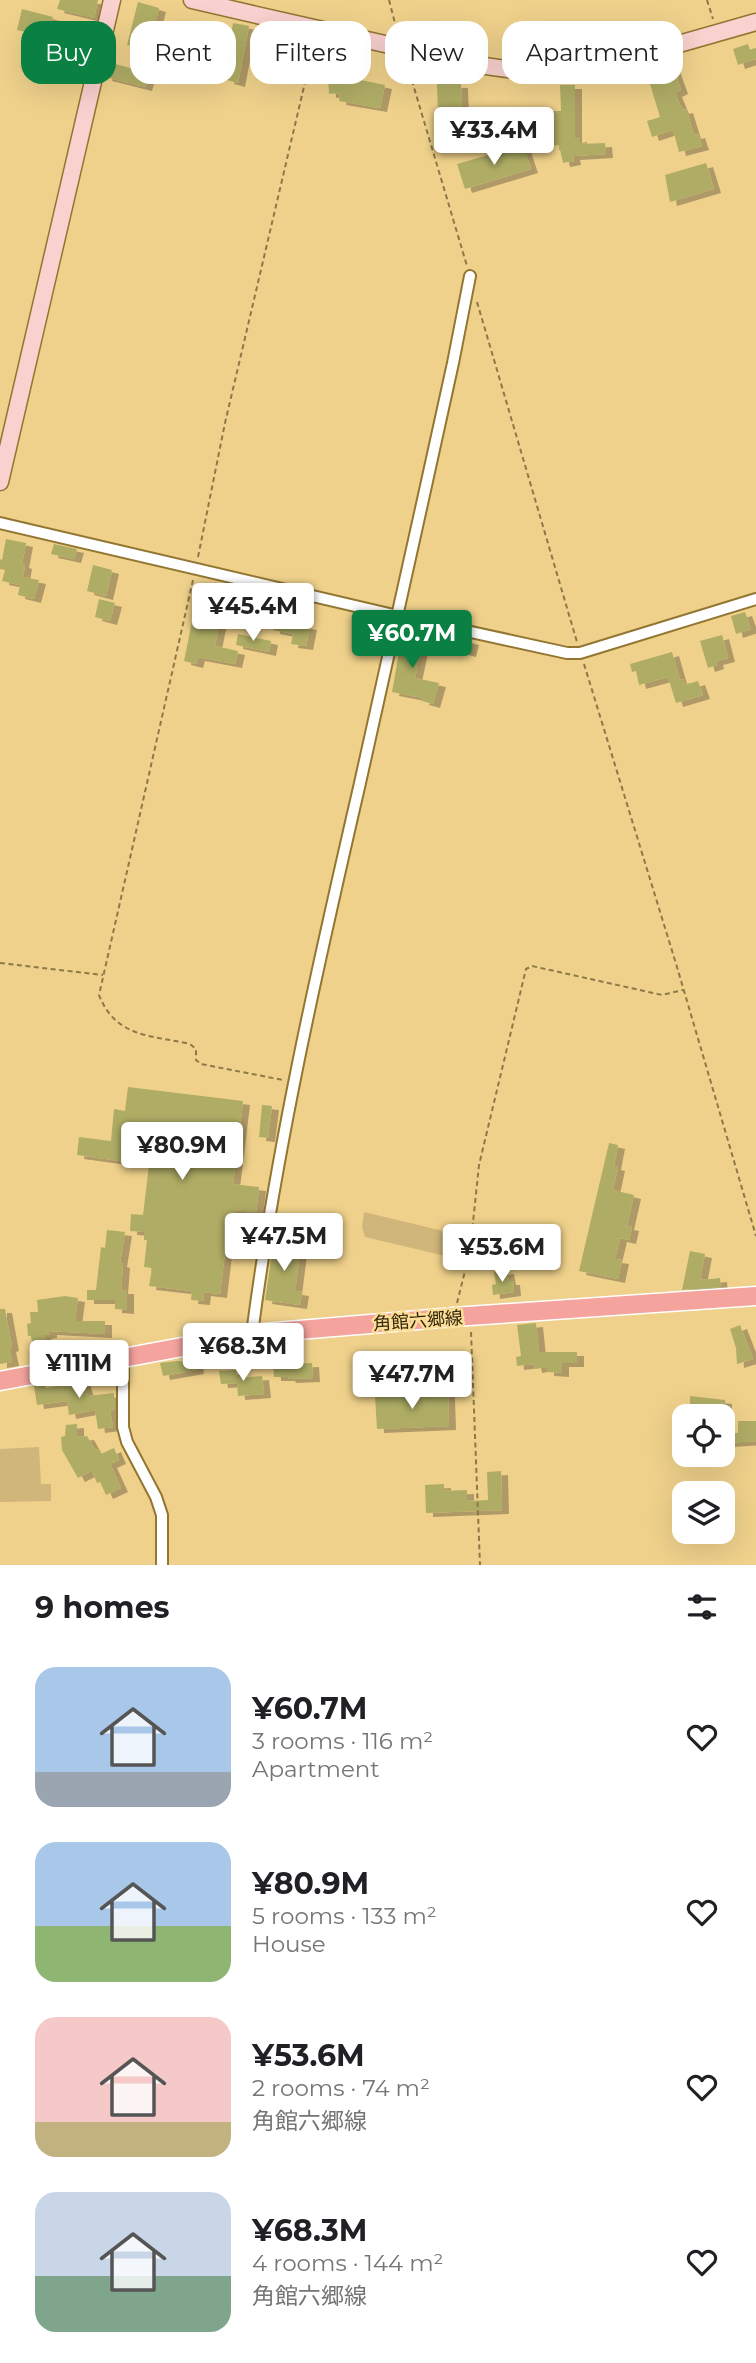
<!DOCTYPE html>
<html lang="en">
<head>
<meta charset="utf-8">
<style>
  :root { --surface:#fff; --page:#f6f6f6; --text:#202124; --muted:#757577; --accent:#0b8043 }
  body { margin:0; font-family:Montserrat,"Noto Sans JP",sans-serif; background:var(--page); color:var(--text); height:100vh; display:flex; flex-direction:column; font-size:26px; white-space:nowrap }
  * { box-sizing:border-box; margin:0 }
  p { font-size:23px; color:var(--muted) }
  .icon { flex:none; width:38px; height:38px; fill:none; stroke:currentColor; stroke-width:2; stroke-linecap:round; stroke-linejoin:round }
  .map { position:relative; height:1565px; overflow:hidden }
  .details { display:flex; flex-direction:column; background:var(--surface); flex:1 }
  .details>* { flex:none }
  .hud { position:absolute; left:21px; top:21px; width:714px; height:63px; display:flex; gap:14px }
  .buttons { position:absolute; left:672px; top:1404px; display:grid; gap:14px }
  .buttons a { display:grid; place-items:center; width:63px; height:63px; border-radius:14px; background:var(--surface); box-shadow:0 7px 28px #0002; font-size:35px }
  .price { position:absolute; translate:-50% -60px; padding:0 16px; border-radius:7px; background:#fff; color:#222; font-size:23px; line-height:46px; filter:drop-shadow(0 2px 4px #0008) }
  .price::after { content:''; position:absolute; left:50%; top:42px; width:21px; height:16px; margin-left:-10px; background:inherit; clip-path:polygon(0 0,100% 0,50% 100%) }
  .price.active { background:var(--accent); color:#fff }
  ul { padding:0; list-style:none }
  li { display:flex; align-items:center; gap:21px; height:175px; padding:0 35px }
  li span { display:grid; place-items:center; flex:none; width:196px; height:140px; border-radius:21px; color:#555 }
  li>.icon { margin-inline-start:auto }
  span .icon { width:84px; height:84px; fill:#fffc; stroke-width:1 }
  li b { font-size:30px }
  h2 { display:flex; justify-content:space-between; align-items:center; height:84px; padding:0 35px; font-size:30px }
  .tag { padding:0 24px; border-radius:21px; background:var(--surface); box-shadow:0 7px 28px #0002; font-size:24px; line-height:63px }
  .tag.active { background:var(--accent); color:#fff }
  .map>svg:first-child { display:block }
  .green { fill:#d0b67b }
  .building { fill:#afad65; filter:url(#shadow) }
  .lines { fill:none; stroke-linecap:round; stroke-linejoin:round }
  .street-casing { stroke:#927631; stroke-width:14 }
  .secondary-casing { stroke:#927631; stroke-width:19 }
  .primary-casing { stroke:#fff; stroke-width:21 }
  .path { stroke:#8d7948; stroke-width:2; stroke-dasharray:5 3.5; stroke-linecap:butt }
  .street { stroke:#fff; stroke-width:10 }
  .secondary { stroke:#f9d1ce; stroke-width:16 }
  .primary { stroke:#f4a39d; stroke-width:18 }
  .labels { text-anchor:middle; stroke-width:5; stroke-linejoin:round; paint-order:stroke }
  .street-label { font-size:18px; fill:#33270a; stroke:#fcde98 }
</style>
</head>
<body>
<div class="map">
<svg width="756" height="1565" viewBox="0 0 756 1565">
  <defs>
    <filter id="shadow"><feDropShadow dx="7" dy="4" stdDeviation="0" flood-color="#0004"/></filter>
  </defs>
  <rect width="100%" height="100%" fill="#efd18b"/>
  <path class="green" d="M364,1212L464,1236L463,1248L458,1259L365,1237L362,1227Z
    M39,1447L41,1484H51V1501L0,1502V1449Z"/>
  <path class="building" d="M60,0H98L94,18L57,9Z
    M138,2L159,8L155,23L162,24L160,34L153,32L152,37L142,34L138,47L127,45Z
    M22,9L53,17L47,37L17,30Z
    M233,23L249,26L238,83L227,80L231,57H227Z
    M748,44L750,50L756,48V59L738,65L733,49Z
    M350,55L351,78L385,85L380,108L339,101L340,93L329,94L327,56Z
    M108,62L149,73L145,87L105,77Z
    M671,62L681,90L675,93L682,110L686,109L694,135L698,134L702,146L679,152L673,130L652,137L647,121L660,117L646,71Z
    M437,84H461L462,112H491V136L461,135V143H449V115H438Z
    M560,85H575V139L580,138V144L605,143L606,154L573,156L574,161L563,163L559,145L552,146L550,111H561Z
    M523,145L531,169L465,189L457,164Z
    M706,163L714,189L670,202L665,175Z
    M6,539L26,543L22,564L25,565L23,577L39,580L34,599L18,595L20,585L2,581L5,570L0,569V559L2,560Z
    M54,544L77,549L74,559L51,554Z
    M93,565L112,570L106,596L87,591Z
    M219,583L250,590L248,600L217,593Z
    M99,599L115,603L110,621L95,617Z
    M260,600L297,605L293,623L310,626L306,646L291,644L293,634L273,630L274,620L257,616Z
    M196,602L218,606L215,619L220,620L215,646L238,651L235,664L198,657L196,664L184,661Z
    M745,612L751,629L736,634L731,616Z
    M403,630L424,635L415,678L439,683L433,704L422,701L423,698L392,692Z
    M238,634L271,641L269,652L236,645Z
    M722,635L728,658L716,661L717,665L708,668L700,641Z
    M453,636L472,641L469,653L450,648Z
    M672,652L680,680L683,679L685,685L698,681L703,695L676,703L668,677L639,685L636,671L632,672L630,664Z
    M128,1087L243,1101L233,1184L259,1187L256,1212L236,1210L233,1245L226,1244L220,1294L204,1292L203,1301L191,1300L192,1291L149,1286L152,1268L144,1267L147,1240H144V1232L130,1231L131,1214L143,1215L149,1165L77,1155L79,1137L111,1141L114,1109L125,1111Z
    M262,1105L272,1106L268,1138L259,1137Z
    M609,1143L618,1145L614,1166L618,1167L613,1190L634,1195L627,1226L632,1227L629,1240L620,1238L615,1259L622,1260L618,1279L579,1271Z
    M107,1230L125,1232L120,1263L123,1264L121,1290H127V1310L115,1309V1300H87V1290H96L101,1247L105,1248Z
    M274,1240L301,1243L295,1291L302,1292L300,1305L265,1300Z
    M690,1251L705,1254L700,1280L720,1278L721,1287L682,1290Z
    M507,1270L509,1281H513L514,1292L493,1295L492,1285L496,1284L494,1272Z
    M65,1296L78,1298L75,1321H105V1334L50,1331V1334L44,1335L48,1361L35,1363L31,1336H28L27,1324L31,1323L30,1312H38L37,1300Z
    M0,1309H5L12,1347L9,1348L12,1362L0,1364Z
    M536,1323L539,1352H577V1363H562V1373L547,1372V1367L535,1369L534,1364L517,1366L516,1357L521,1356L517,1325Z
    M740,1325L753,1359L737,1364L736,1348L730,1329Z
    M273,1360H284V1364L312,1363L313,1378L289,1379L288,1377H274Z
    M177,1361L196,1363L197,1370L163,1376L160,1363Z
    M236,1370L238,1378L262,1376L264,1394L238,1396L237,1383L221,1384L219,1371Z
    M82,1377L88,1396L114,1393L115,1411H110L113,1427L98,1429L95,1410L69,1415L67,1401L37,1405L34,1386L45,1384L46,1388L64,1385L63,1381Z
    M448,1393L449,1426L377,1429L375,1396Z
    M690,1396L725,1400V1411L690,1410Z
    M738,1421H756V1441L726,1443V1433H738Z
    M77,1424V1437L87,1436L95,1450L98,1449L101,1454L114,1448L119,1460L110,1464L121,1488L106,1495L100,1482L97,1483L92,1471L78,1478L62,1450L61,1437L65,1436L66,1425Z
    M501,1471L502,1510L426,1513L425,1485L444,1484V1491L467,1490V1501L488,1500L487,1472Z"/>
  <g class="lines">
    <defs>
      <path id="street" d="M0,523L398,616L567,653H580L756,599
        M252,1334C276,1149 318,965 360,783C392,643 422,503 453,363L470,276
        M123,1358V1427L127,1442L156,1497L162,1515V1565"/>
      <path id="secondary" d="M192,0C256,15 321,30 385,44C452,60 522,79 591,69L756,22
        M0,482L112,0"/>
      <path id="primary" d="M0,1381L252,1334L454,1317L756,1296"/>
    </defs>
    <use href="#street" class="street-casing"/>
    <use href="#secondary" class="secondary-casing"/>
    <use href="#primary" class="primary-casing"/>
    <path class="path" d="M389,0L397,31
      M707,0L713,19
      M407,64L467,266
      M477,302L577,642
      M198,557L225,423L314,44
      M193,580L99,995C116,1038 151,1035 190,1044L196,1049V1060L201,1064L283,1080
      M584,664L677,967L756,1236
      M0,963L103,975
      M457,1303L470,1251L479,1165L526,969L532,966L662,995L683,990
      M471,1332L480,1565"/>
    <use href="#street" class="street"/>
    <use href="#secondary" class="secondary"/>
    <use href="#primary" class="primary"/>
  </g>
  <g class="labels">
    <g class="street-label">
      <text transform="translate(418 1321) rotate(-4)" y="6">角館六郷線</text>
    </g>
  </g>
</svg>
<div class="buttons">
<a><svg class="icon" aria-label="locate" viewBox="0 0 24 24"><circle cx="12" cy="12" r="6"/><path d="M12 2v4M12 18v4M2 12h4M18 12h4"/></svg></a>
<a><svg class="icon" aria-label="layers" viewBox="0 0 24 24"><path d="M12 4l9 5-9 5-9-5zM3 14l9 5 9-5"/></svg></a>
</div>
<b class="price" style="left:494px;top:167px">¥33.4M</b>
<b class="price" style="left:253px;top:643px">¥45.4M</b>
<b class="price active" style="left:412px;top:670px">¥60.7M</b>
<b class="price" style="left:182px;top:1182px">¥80.9M</b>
<b class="price" style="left:284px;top:1273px">¥47.5M</b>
<b class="price" style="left:502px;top:1284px">¥53.6M</b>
<b class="price" style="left:243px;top:1383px">¥68.3M</b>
<b class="price" style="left:79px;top:1400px">¥111M</b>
<b class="price" style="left:412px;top:1411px">¥47.7M</b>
<div class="hud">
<a class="tag active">Buy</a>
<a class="tag">Rent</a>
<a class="tag">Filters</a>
<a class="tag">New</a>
<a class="tag">Apartment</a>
</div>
</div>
<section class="details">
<h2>9 homes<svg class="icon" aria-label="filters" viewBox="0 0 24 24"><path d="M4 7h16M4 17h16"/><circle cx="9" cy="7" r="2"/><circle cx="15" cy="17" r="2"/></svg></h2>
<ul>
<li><span style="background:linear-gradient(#a9c7e8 75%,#9aa5b1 0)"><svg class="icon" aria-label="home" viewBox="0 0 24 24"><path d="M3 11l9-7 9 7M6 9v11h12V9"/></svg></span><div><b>¥60.7M</b><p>3 rooms · 116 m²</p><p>Apartment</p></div><svg class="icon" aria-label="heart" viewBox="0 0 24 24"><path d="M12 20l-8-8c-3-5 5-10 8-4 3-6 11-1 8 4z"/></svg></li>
<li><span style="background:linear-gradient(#a9c7e8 60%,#8fb573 0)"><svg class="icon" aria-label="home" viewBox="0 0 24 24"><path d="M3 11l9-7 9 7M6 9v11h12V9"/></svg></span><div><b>¥80.9M</b><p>5 rooms · 133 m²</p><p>House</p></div><svg class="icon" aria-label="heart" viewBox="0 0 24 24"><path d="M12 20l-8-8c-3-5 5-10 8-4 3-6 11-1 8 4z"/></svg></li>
<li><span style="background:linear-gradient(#f6c9c9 75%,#c2b280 0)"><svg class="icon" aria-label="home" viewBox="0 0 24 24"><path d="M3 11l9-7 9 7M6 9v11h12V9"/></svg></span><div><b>¥53.6M</b><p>2 rooms · 74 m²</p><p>角館六郷線</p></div><svg class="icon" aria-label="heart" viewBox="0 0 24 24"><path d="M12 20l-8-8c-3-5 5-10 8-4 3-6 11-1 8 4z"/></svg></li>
<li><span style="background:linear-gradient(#c9d6e8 60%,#7fa58c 0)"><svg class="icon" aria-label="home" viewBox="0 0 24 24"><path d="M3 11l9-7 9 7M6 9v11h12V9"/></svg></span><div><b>¥68.3M</b><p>4 rooms · 144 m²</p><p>角館六郷線</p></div><svg class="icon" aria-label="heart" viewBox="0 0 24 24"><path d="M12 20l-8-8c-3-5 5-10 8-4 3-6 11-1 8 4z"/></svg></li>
</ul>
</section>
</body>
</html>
